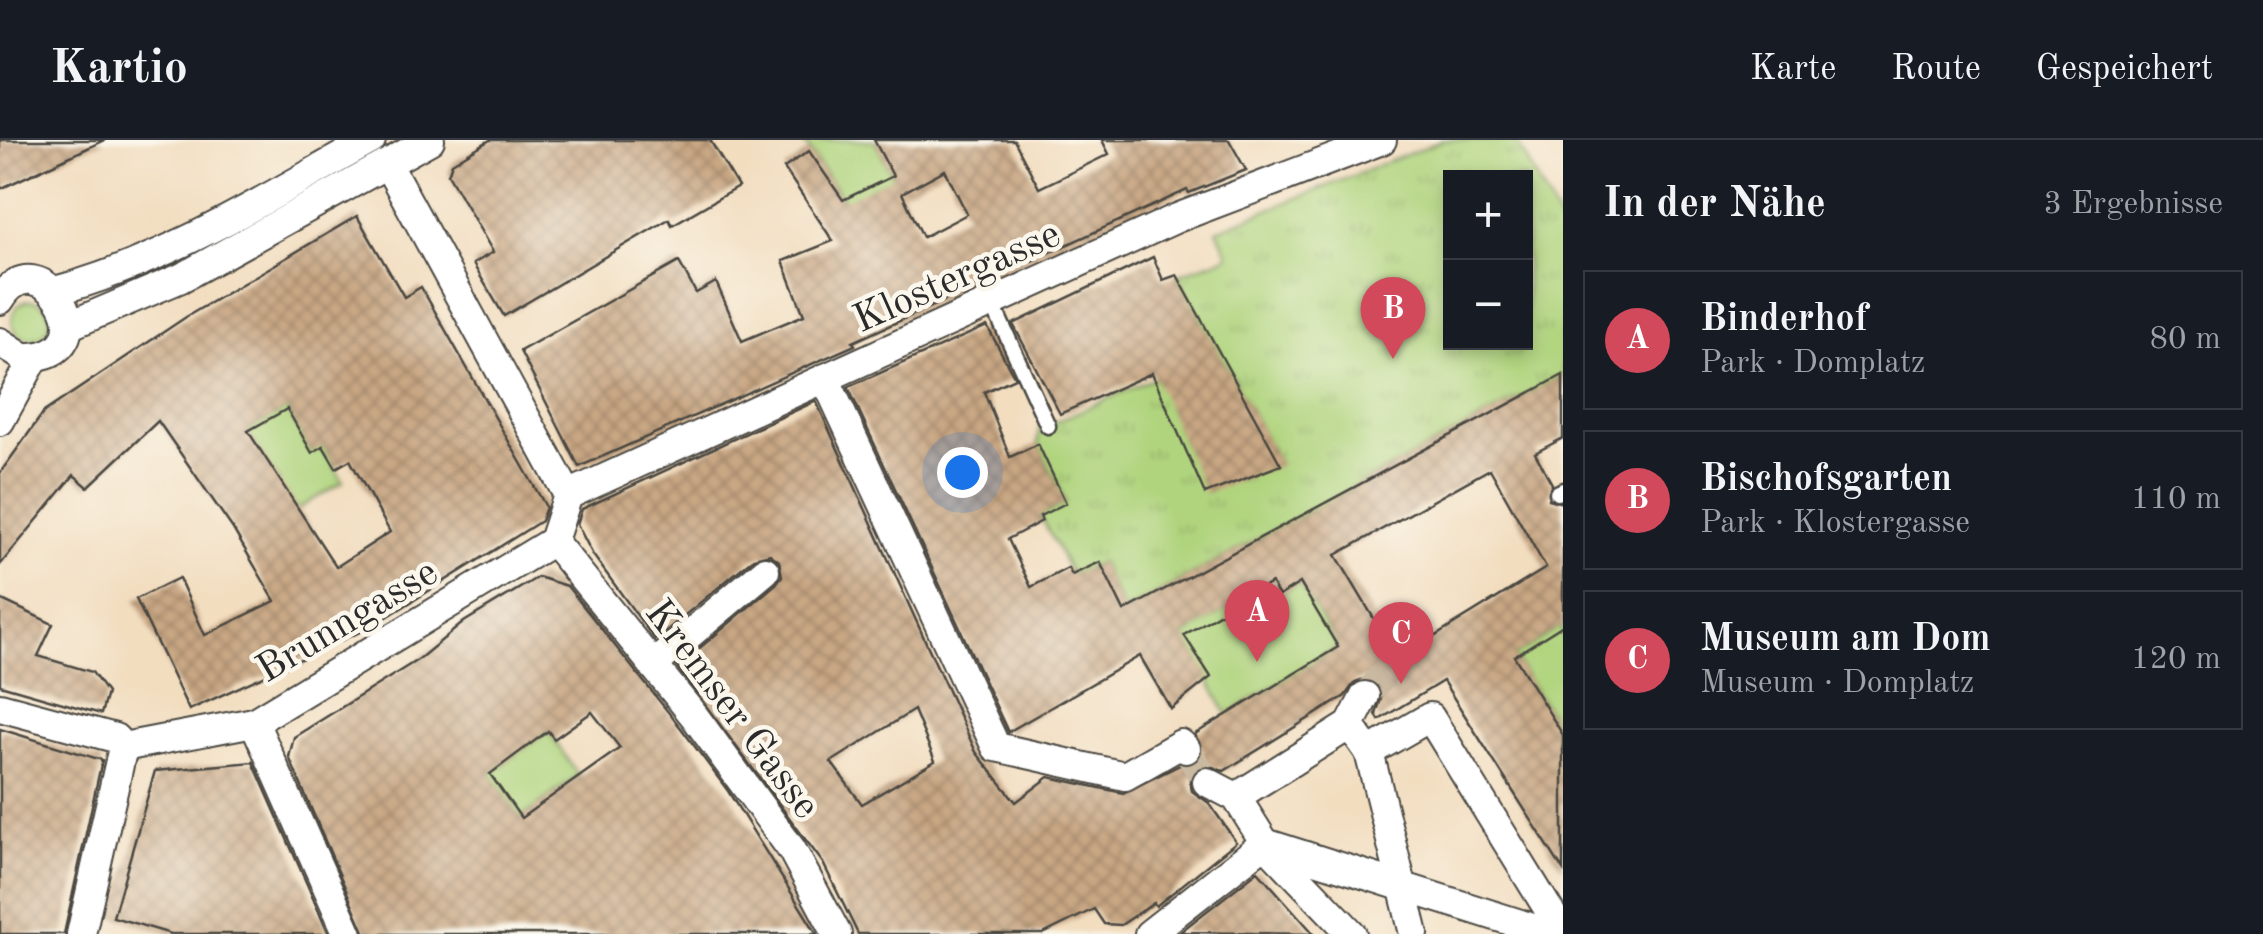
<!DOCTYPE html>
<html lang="de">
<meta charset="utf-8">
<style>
:root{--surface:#171b24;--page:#242831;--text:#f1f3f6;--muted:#9ea1a6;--line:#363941;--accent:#d1495b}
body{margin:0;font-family:"Old Standard TT",serif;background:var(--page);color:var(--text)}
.controls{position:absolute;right:30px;top:30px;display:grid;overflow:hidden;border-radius:0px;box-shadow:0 5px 15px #0003}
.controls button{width:90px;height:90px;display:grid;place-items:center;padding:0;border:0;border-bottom:2px solid var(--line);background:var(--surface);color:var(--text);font:50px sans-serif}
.you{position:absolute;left:962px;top:332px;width:35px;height:35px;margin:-25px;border:8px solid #fff;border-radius:50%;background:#1a73e8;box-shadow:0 0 0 15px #1a73e833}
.badge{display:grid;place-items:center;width:65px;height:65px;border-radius:50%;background:var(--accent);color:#fff;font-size:32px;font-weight:700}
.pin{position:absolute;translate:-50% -82px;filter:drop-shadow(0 2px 5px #0008)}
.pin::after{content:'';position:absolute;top:52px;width:35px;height:30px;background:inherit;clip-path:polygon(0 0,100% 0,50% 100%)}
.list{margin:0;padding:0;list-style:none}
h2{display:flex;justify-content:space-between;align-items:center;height:130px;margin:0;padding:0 40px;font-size:42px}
h2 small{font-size:32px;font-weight:400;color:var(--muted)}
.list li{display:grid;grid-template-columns:65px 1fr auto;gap:30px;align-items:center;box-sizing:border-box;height:140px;margin:0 20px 20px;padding:0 20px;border:2px solid var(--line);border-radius:0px}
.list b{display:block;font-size:38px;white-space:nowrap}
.list p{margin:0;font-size:32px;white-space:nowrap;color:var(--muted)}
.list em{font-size:32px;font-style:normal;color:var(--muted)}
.map{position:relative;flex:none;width:1563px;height:794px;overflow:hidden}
header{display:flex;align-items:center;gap:60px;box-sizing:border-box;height:140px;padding:0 50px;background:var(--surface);border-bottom:2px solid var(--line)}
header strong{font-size:48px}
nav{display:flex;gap:55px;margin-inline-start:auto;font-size:35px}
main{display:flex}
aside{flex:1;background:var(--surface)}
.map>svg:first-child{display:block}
.green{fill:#b0d47e;stroke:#6e8054;stroke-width:2.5}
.park{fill:url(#park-tufts);stroke:#6e8054;stroke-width:2.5;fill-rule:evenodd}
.building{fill:url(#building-cross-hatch);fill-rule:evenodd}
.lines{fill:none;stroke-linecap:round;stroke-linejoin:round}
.street-tunnel{stroke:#cab9a1;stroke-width:28;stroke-dasharray:28 14;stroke-linecap:butt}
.lane-casing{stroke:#494641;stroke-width:19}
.street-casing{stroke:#494641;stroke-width:32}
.lane{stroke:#fff;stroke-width:14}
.street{stroke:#fff;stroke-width:28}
.labels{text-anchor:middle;stroke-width:9;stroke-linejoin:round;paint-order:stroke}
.street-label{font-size:40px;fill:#2b2b2b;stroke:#fbf7ec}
</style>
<header>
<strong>Kartio</strong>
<nav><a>Karte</a><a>Route</a><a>Gespeichert</a></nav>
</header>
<main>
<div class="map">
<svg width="1563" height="794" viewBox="0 0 1563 794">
<defs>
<pattern id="park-tufts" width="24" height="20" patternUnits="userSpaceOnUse" patternTransform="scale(2.5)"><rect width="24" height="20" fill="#b0d47e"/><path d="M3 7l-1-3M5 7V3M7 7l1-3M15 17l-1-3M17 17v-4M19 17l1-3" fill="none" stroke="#98b66d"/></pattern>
<pattern id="building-cross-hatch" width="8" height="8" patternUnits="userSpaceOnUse" patternTransform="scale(2.5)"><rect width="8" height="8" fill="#c9a784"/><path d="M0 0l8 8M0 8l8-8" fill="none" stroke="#a3886c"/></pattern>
</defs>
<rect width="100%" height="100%" fill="#fbf7ec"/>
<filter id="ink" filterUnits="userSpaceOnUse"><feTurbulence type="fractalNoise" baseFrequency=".01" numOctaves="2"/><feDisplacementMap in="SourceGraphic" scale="20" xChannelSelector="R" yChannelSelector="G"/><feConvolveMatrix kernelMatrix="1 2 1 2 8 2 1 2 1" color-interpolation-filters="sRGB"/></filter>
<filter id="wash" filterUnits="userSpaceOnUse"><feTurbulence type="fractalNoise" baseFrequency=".0048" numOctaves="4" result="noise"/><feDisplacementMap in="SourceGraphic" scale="40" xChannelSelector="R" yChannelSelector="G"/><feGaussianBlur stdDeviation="2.25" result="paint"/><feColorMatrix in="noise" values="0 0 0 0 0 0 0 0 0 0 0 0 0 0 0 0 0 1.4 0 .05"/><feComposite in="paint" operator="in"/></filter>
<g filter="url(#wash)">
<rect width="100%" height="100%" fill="#f2ddbf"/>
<g class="green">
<path d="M802 0H874L893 36 882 114Z"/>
<circle cx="31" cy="180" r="19"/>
<path d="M287 269 311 312 323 306 343 342 296 370 247 291Z"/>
<path d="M1271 443 1279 455 1300 443 1338 507 1227 574 1184 495Z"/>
<path d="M1563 485V595L1514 516Z"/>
<path d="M548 591 578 635 521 678 490 634Z"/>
</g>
<path class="park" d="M1443 0H1516L1563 88V235L1124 471 1100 422 1072 435 1040 376 1066 363 1038 304 1039 289 1154 238 1280 325 1177 135 1229 116 1217 90ZM1450 38H1526V202H1450Z"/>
<g id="blocks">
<g class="building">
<path d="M0 0H105L0 49Z"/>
<path d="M490 0H710L738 47 672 85 669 79 504 176 473 124 493 112 448 34 452 23Z"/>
<path d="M874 0H1014L1039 48 1109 14 1102 0H1229L1246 30 1189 53 1187 50 853 202 855 205 579 327 520 211 679 122 696 153 716 142 742 201 804 175 783 121 833 101 784 28 809 11 843 60 893 36ZM945 30 967 74 923 97 902 53Z"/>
<path d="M357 76 404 157 421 147 546 367 541 381 371 487 189 570 136 459 179 438 205 495 275 461 233 389 158 281 88 347 74 335 0 425V333L44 272 186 177ZM287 269 312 313 323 306 336 328 350 320 390 392 336 427 248 291Z"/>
<path d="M1153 117 1163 140 1177 135 1281 325 1205 354 1152 233 1060 274 1013 184Z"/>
<path d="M987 186 1015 238 984 252 1010 317 1038 304 1066 363 1040 376 1042 381 1008 399 1031 447 1068 428 1072 435 1100 422 1124 471 1563 235V298L1535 313 1552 344 1548 359 1563 363V485L1514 516 1563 595V730L1443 541 1379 580 1376 574 1382 556 1380 547 1363 539 1355 542 1345 556 1224 631 1207 625 1197 628 1190 642 1192 651 1209 663 1236 702 1156 766 1154 763 1121 785 1104 784 1094 769 1043 794H858L823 723 677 527 776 444 782 436 779 421 770 414 754 418 655 500 593 415 577 384 582 369 816 261 976 612 1016 662 1049 637 1123 653 1180 625 1191 626 1203 613 1195 594 1338 507 1300 443 1279 456 1271 443 1184 495 1211 537 1171 569 1140 516 1008 592 848 247ZM1490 329 1546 428 1398 519 1336 415ZM914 570 935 621 862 664 831 622Z"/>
<path d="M538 437 567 446 681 588 728 651 817 794H365L289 617 294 597 419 519 464 482ZM592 572 620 608 521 678 490 634 548 591 554 599Z"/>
<path d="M0 459 53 484 38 516 92 532 107 553 101 574 0 545Z"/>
<path d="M0 589 102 620 64 794H0Z"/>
<path d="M253 622 329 794H171L113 777 155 631Z"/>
<path d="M1258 731 1314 794 1180 792Z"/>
</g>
</g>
</g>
<g filter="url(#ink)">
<use href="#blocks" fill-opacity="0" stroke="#494641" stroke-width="2.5"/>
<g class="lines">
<g class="street-tunnel">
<path d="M1365 556 1398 519"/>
<path d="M1186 609 1207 642"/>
</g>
<g class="lane-casing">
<g id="lane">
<path d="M992 163 1048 286"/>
<path d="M1557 353 1563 350"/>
</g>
</g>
<g class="street-casing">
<g id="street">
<path d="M388 25 568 355"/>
<path d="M55 151C166 122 271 55 371 0"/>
<path d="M0 160C40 92 117 218 23 217L0 202"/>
<path d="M68 186 181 138 430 0"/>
<path d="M825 238 996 607 1125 636 1181 604 1186 609"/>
<path d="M0 281 35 217"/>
<path d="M568 355 1177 78 1382 0"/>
<path d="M553 401 695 577 792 710 837 794"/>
<path d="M653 525 765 431"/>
<path d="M0 567 115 598 123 607 81 794"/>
<path d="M254 582 348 794"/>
<path d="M1350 585 1369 612 1430 577 1563 793"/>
<path d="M123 607 254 582 553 401 568 355"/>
<path d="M1369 612 1414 794"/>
<path d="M1207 642 1236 657 1265 703 1352 794"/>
<path d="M1236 657 1350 585 1365 556"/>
<path d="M1149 794 1265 703 1552 794"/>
</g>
</g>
<use href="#lane" class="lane"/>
<use href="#street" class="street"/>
</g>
</g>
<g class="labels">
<g class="street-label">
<text transform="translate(956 135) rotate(-24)" y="14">Klostergasse</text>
<text transform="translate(346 479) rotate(-31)" y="14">Brunngasse</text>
<text transform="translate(734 568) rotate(53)" y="14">Kremser Gasse</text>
</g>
</g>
</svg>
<div class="controls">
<button>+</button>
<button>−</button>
</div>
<div class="you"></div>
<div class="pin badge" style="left:1257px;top:522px">A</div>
<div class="pin badge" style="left:1393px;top:219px">B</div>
<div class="pin badge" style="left:1401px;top:544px">C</div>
</div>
<aside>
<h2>In der Nähe<small>3 Ergebnisse</small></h2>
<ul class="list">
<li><span class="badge">A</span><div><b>Binderhof</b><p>Park · Domplatz</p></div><em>80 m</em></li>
<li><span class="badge">B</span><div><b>Bischofsgarten</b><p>Park · Klostergasse</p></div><em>110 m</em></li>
<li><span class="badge">C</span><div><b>Museum am Dom</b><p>Museum · Domplatz</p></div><em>120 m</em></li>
</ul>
</aside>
</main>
